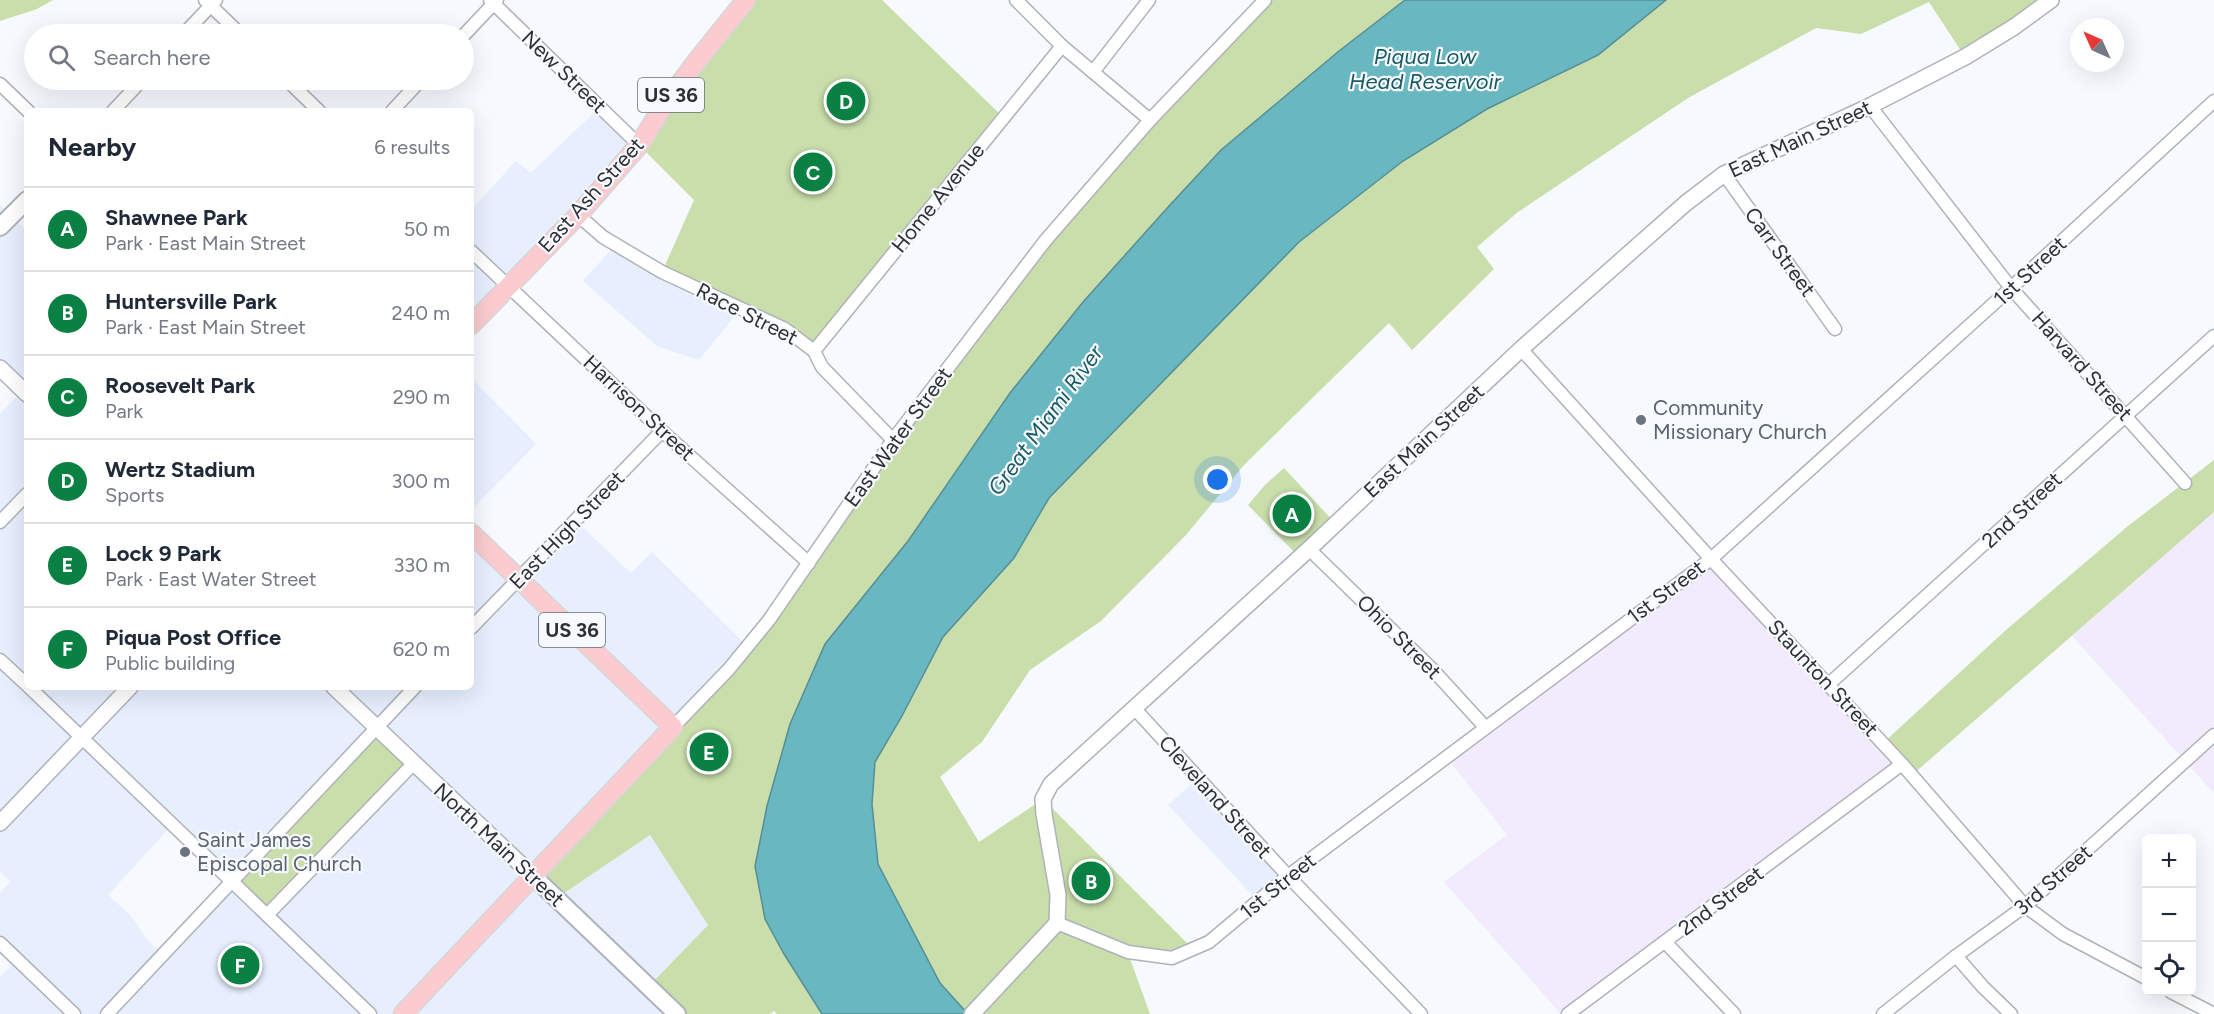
<!DOCTYPE html>
<meta charset="utf-8">
<style>
:root{--surface:#fff;--page:#f2f2f3;--text:#1f2937;--muted:#747a83;--line:#e0e1e3;--accent:#0b8043}
body{margin:0;font-family:Figtree,sans-serif;background:var(--page);color:var(--text)}
.controls{position:absolute;right:18px;bottom:18px;display:grid;overflow:hidden;border-radius:9px;box-shadow:0 6px 24px #0002}
.controls button{width:54px;height:54px;display:grid;place-items:center;padding:0;border:0;border-bottom:2px solid var(--line);background:var(--surface);color:var(--text);font:30px sans-serif}
.compass{position:absolute;left:2070px;top:18px;width:54px;height:54px;border-radius:50%;background:var(--surface);box-shadow:0 6px 24px #0002;rotate:315deg}
.you{position:absolute;left:1218px;top:480px;width:21px;height:21px;margin:-15px;border:4px solid #fff;border-radius:50%;background:#1a73e8;box-shadow:0 0 0 9px #1a73e833}
.badge{display:grid;place-items:center;width:39px;height:39px;border-radius:50%;background:var(--accent);color:#fff;font-size:20px;font-weight:700}
.pin{position:absolute;translate:-50% -50%;border:3px solid #fff;box-shadow:0 2px 6px #0006}
.list{margin:0;padding:0;list-style:none}
h2{display:flex;justify-content:space-between;align-items:center;height:78px;margin:0;padding:0 24px;font-size:26px}
h2 small{font-size:20px;font-weight:400;color:var(--muted)}
.list li{display:grid;grid-template-columns:39px 1fr auto;gap:18px;align-items:center;box-sizing:border-box;height:84px;padding:0 24px;border-top:2px solid var(--line)}
.list b{display:block;font-size:22px;white-space:nowrap}
.list p{margin:0;font-size:20px;white-space:nowrap;color:var(--muted)}
.list em{font-size:20px;font-style:normal;color:var(--muted)}
.icon{flex:none;width:33px;height:33px;fill:none;stroke:currentColor;stroke-width:2;stroke-linecap:round;stroke-linejoin:round}
.map{position:relative;flex:none;width:2214px;height:1014px;overflow:hidden}
.search{position:absolute;background:var(--surface);box-shadow:0 6px 24px #0002;left:24px;top:24px;width:450px;height:66px;display:flex;align-items:center;gap:15px;box-sizing:border-box;padding:0 21px;border-radius:33px;color:var(--muted);font-size:22px}
.panel{position:absolute;background:var(--surface);box-shadow:0 6px 24px #0002;left:24px;top:108px;width:450px;height:582px;border-radius:9px}
.map>svg:first-child{display:block}
.built{fill:#e7efff;fill-rule:evenodd}
.industrial{fill:#f2ebfd}
.green{fill:#c9deab}
.water{fill:#69b7c0;stroke:#578e96;stroke-width:1.5}
.lines{fill:none;stroke-linecap:round;stroke-linejoin:round}
.minor-casing{stroke:#aeb2ba;stroke-width:15}
.tertiary-casing{stroke:#aeb2ba;stroke-width:18}
.secondary-casing{stroke:#aeb2ba;stroke-width:20}
.primary-casing{stroke:#d5d6d6;stroke-width:21}
.minor{stroke:#fff;stroke-width:12}
.tertiary{stroke:#fff;stroke-width:15}
.secondary{stroke:#fff;stroke-width:16}
.primary{stroke:#fbcbd0;stroke-width:18}
.worship-dot{fill:#6b7280;stroke:#f6f9fe;stroke-width:2}
.labels{text-anchor:middle;stroke-width:4.5;stroke-linejoin:round;paint-order:stroke}
.shield{fill:#f6f9fe;stroke:#6a6c70;stroke-width:1.5}
.shield-label{font-size:20px;font-weight:bold;fill:#2e3033}
.street-label{font-size:21px;fill:#2e3033;stroke:#f6f9fe}
.worship-label{font-size:21px;fill:#5b616d;stroke:#f6f9fe;text-anchor:start}
.water-label{font-size:22px;font-style:italic;fill:#185b62;stroke:#f6f9fe}
</style>
<div class="map">
<svg width="2214" height="1014" viewBox="0 0 2214 1014">
<rect width="100%" height="100%" fill="#f6f9fe"/>
<g class="built">
<path d="M600 107 639 145 471 325V210L516 161 531 173Z"/>
<path d="M0 205 27 231V687H471V533L519 579 576 521 631 573 652 552 747 646 557 898 650 835 708 925 649 986 677 1014H0V977L17 959 0 943V893L10 882 0 871V522L5 516 0 511V414L23 390 0 368ZM173 824 232 881 163 955 148 940 129 914 108 895Z"/>
<path d="M615 245 741 308 699 360 657 346 583 281Z"/>
<path d="M471 378 536 444 471 510Z"/>
<path d="M1198 778 1288 876 1258 901 1168 805Z"/>
</g>
<g class="industrial">
<path d="M2214 512V793L2072 636Z"/>
<path d="M1711 559 1902 764 1568 1014H1561L1444 882 1507 835 1446 756Z"/>
</g>
<g class="green">
<path d="M0 0H53L37 9 0 21Z"/>
<path d="M746 0H882L1004 118 814 351 662 272 694 200 639 145Z"/>
<path d="M1265 0H1405L1339 51 1221 150 1169 206 1083 302 1010 393 908 541 825 644 790 724 767 806 755 866 784 954 822 1014H777L774 1011 770 1014H677L649 986 708 925 650 835 557 898 533 876 729 669 1045 241Z"/>
<path d="M1666 0H2051L1965 57 1929 2 1861 34 1816 28 1688 98 1518 212 1477 247 1494 269 1412 350 1389 323 1244 465 1186 535 1101 621 1030 670 982 742 940 777 979 842 1043 799 1193 949 1172 958 1128 953 1150 1014H968L940 983 878 864 872 804 875 762 902 716 943 637 1014 558 1049 498 1299 242 1403 161 1487 109 1598 55Z"/>
<path d="M2214 460V512L1912 775 1883 743 2006 630 2128 526Z"/>
<path d="M1284 468 1336 524 1300 558 1248 505 1265 485Z"/>
<path d="M376 727 413 764 267 915 232 881Z"/>
</g>
<path class="water" d="M1405 0H1666L1598 55 1487 109 1403 161 1299 242 1049 498 1014 558 943 637 902 716 875 762 872 804 878 864 940 983 968 1014H822L784 954 765 919 755 866 767 806 790 724 825 644 908 541 1010 393 1083 302 1169 206 1221 150 1339 51Z"/>
<g class="lines">
<g class="minor-casing">
<g id="minor">
<path d="M205 0 240 34"/>
<path d="M490 0 639 145"/>
<path d="M1016 0 1062 46 1150 120"/>
<path d="M184 34 216 0"/>
<path d="M464 35 497 0"/>
<path d="M1093 72 1149 0"/>
<path d="M287 80 319 111"/>
<path d="M0 84 28 111"/>
<path d="M1870 106 2011 288 2185 483"/>
<path d="M113 111 142 80"/>
<path d="M392 111 421 80"/>
<path d="M1724 174 1835 329"/>
<path d="M578 215 603 237 662 272 785 329 814 351 822 367 893 440"/>
<path d="M471 251 662 431 809 563"/>
<path d="M1521 349 1711 559 1902 764 2025 906 2063 934 2146 978"/>
<path d="M814 351 1062 46"/>
<path d="M0 522 27 494"/>
<path d="M1309 549 1433 670 1485 727"/>
<path d="M471 628 662 431"/>
<path d="M0 660 27 685"/>
<path d="M1829 684 2214 336"/>
<path d="M29 687 370 1014"/>
<path d="M1135 709 1288 876 1421 1014"/>
<path d="M673 727 729 669 769 620 893 440 1045 241 1150 120 1265 0"/>
<path d="M267 915 413 764"/>
<path d="M1057 923 1128 952 1172 958 1209 942 1288 876 1711 559 2011 288 2214 101"/>
<path d="M1665 942 1734 1014"/>
<path d="M0 943 74 1014"/>
<path d="M1956 956 1983 987 2011 1014"/>
<path d="M2171 992 2214 1014"/>
<path d="M107 1014 415 687"/>
<path d="M1568 1014 1902 764"/>
<path d="M1883 1014 1956 956 2025 906 2214 735"/>
</g>
</g>
<g class="tertiary-casing">
<g id="tertiary">
<path d="M0 368 27 394"/>
<path d="M334 687 533 876"/>
<path d="M0 823 130 687"/>
<path d="M972 1014 1057 923 1058 895 1044 814 1043 799 1051 784 1309 549 1521 349 1686 203 1724 174 1870 106 1965 57 2014 27 2051 0"/>
</g>
</g>
<g class="secondary-casing">
<g id="secondary">
<path d="M0 227 27 200"/>
<path d="M533 876 677 1014"/>
</g>
</g>
<g class="primary-casing">
<g id="primary">
<path d="M471 325 578 215 639 145 662 108 696 62 746 0"/>
<path d="M403 1014 673 727 471 533"/>
</g>
</g>
<use href="#minor" class="minor"/>
<use href="#tertiary" class="tertiary"/>
<use href="#secondary" class="secondary"/>
<use href="#primary" class="primary"/>
</g>
<g class="worship-dot">
<circle cx="1641" cy="420" r="6"/>
<circle cx="185" cy="852" r="6"/>
</g>
<g class="labels">
<g class="shield">
<rect x="638" y="78" width="66" height="34" rx="4.5"/>
<rect x="539" y="613" width="66" height="34" rx="4.5"/>
</g>
<g class="shield-label">
<text x="671" y="102">US 36</text>
<text x="572" y="637">US 36</text>
</g>
<g class="street-label">
<text transform="translate(564 72) rotate(44)" y="7">New Street</text>
<text transform="translate(1800 139) rotate(-25)" y="7">East Main Street</text>
<text transform="translate(591 195) rotate(-48)" y="7">East Ash Street</text>
<text transform="translate(938 198) rotate(-51)" y="7">Home Avenue</text>
<text transform="translate(1780 252) rotate(54)" y="7">Carr Street</text>
<text transform="translate(2030 271) rotate(-43)" y="7">1st Street</text>
<text transform="translate(747 314) rotate(27)" y="7">Race Street</text>
<text transform="translate(2082 366) rotate(48)" y="7">Harvard Street</text>
<text transform="translate(639 408) rotate(43)" y="7">Harrison Street</text>
<text transform="translate(898 437) rotate(-54)" y="7">East Water Street</text>
<text transform="translate(1424 441) rotate(-43)" y="7">East Main Street</text>
<text transform="translate(2022 510) rotate(-43)" y="7">2nd Street</text>
<text transform="translate(567 530) rotate(-46)" y="7">East High Street</text>
<text transform="translate(1666 592) rotate(-37)" y="7">1st Street</text>
<text transform="translate(1399 637) rotate(45)" y="7">Ohio Street</text>
<text transform="translate(1823 678) rotate(47)" y="7">Staunton Street</text>
<text transform="translate(1215 797) rotate(48)" y="7">Cleveland Street</text>
<text transform="translate(499 845) rotate(43)" y="7">North Main Street</text>
<text transform="translate(2053 880) rotate(-41)" y="7">3rd Street</text>
<text transform="translate(1278 886) rotate(-39)" y="7">1st Street</text>
<text transform="translate(1721 901) rotate(-37)" y="7">2nd Street</text>
</g>
<g class="worship-label">
<text x="1653" y="415">Community<tspan x="1653" dy="24">Missionary Church</tspan></text>
<text x="197" y="847">Saint James<tspan x="197" dy="24">Episcopal Church</tspan></text>
</g>
<g class="water-label">
<text x="1425" y="64">Piqua Low<tspan x="1425" dy="25">Head Reservoir</tspan></text>
<text transform="translate(1045 420) rotate(-54)" y="8">Great Miami River</text>
</g>
</g>
</svg>
<div class="controls">
<button>+</button>
<button>−</button>
<button><svg class="icon" aria-label="locate" viewBox="0 0 24 24"><circle cx="12" cy="12" r="6"/><path d="M12 2v4M12 18v4M2 12h4M18 12h4"/></svg></button>
</div>
<svg class="compass" viewBox="-18 -18 36 36"><path d="M0-13l5 13h-10z" fill="#e53935"/><path d="M0 13l5-13h-10z" fill="#747a83"/></svg>
<div class="you"></div>
<div class="pin badge" style="left:1292px;top:514px">A</div>
<div class="pin badge" style="left:1091px;top:881px">B</div>
<div class="pin badge" style="left:813px;top:172px">C</div>
<div class="pin badge" style="left:846px;top:101px">D</div>
<div class="pin badge" style="left:709px;top:752px">E</div>
<div class="pin badge" style="left:240px;top:965px">F</div>
<div class="search"><svg class="icon" aria-label="search" viewBox="0 0 24 24"><circle cx="10" cy="10" r="6"/><path d="M15 15l6 6"/></svg>Search here</div>
<section class="panel">
<h2>Nearby<small>6 results</small></h2>
<ul class="list">
<li><span class="badge">A</span><div><b>Shawnee Park</b><p>Park · East Main Street</p></div><em>50 m</em></li>
<li><span class="badge">B</span><div><b>Huntersville Park</b><p>Park · East Main Street</p></div><em>240 m</em></li>
<li><span class="badge">C</span><div><b>Roosevelt Park</b><p>Park</p></div><em>290 m</em></li>
<li><span class="badge">D</span><div><b>Wertz Stadium</b><p>Sports</p></div><em>300 m</em></li>
<li><span class="badge">E</span><div><b>Lock 9 Park</b><p>Park · East Water Street</p></div><em>330 m</em></li>
<li><span class="badge">F</span><div><b>Piqua Post Office</b><p>Public building</p></div><em>620 m</em></li>
</ul>
</section>
</div>
